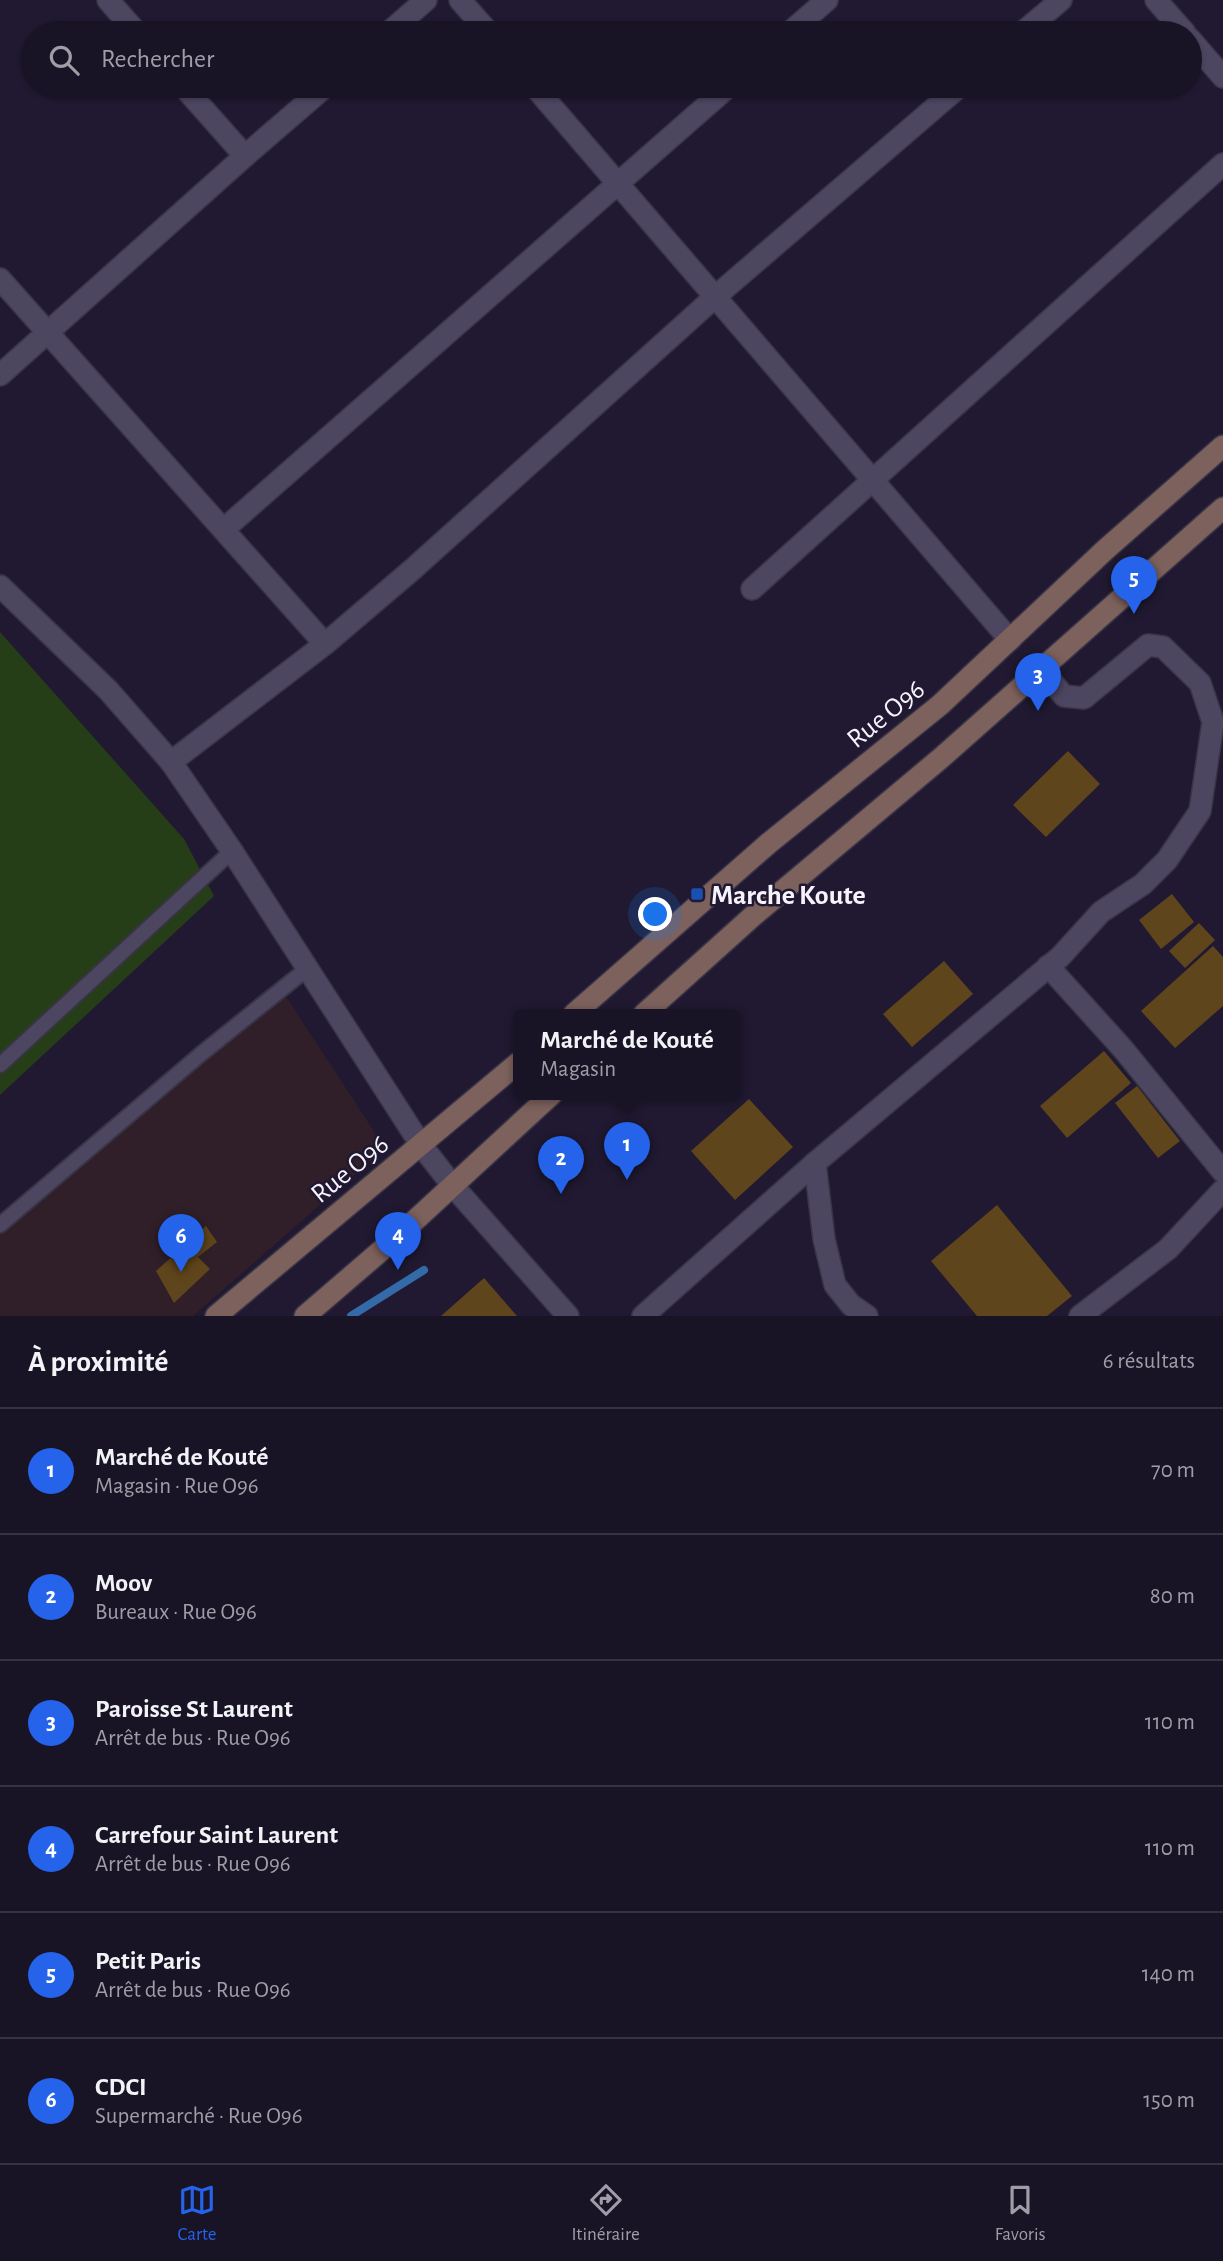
<!DOCTYPE html>
<html lang="fr">
<meta charset="utf-8">
<style>
:root{--surface:#181325;--page:#252032;--text:#f1f3f6;--muted:#9f9ea7;--line:#363242;--accent:#2563eb}
body{margin:0;font-family:"Alegreya Sans",sans-serif;background:var(--page);color:var(--text)}
.you{position:absolute;left:656px;top:915px;width:24px;height:24px;margin:-18px;border:5px solid #fff;border-radius:50%;background:#1a73e8;box-shadow:0 0 0 10px #1a73e833}
.badge{display:grid;place-items:center;width:46px;height:46px;border-radius:50%;background:var(--accent);color:#fff;font-size:23px;font-weight:700}
.pin{position:absolute;translate:-50% -58px;filter:drop-shadow(0 2px 4px #0008)}
.pin::after{content:'';position:absolute;top:37px;width:24px;height:21px;background:inherit;clip-path:polygon(0 0,100% 0,50% 100%)}
.popup{position:absolute;left:513px;top:1009px;width:228px;height:91px;box-sizing:border-box;display:grid;place-content:center;border-radius:10px;background:var(--surface);filter:drop-shadow(0 2px 5px #0005);font-size:23px;white-space:nowrap;color:var(--muted)}
.popup b{font-size:26px;color:var(--text)}
.popup::after{content:'';position:absolute;left:50%;top:100%;margin-left:-14px;border:14px solid transparent;border-top-color:var(--surface)}
.list{margin:0;padding:0;list-style:none}
h2{display:flex;justify-content:space-between;align-items:center;height:91px;margin:0;padding:0 28px;font-size:30px}
h2 small{font-size:23px;font-weight:400;color:var(--muted)}
.list li{display:grid;grid-template-columns:46px 1fr auto;gap:21px;align-items:center;box-sizing:border-box;height:126px;padding:0 28px;border-top:2px solid var(--line)}
.list b{display:block;font-size:26px;white-space:nowrap}
.list p{margin:0;font-size:23px;white-space:nowrap;color:var(--muted)}
.list em{font-size:23px;font-style:normal;color:var(--muted)}
.icon{flex:none;width:38px;height:38px;fill:none;stroke:currentColor;stroke-width:2;stroke-linecap:round;stroke-linejoin:round}
.map{position:relative;flex:none;width:1223px;height:1316px;overflow:hidden}
.search{position:absolute;background:var(--surface);box-shadow:0 2px 5px #0004;left:21px;right:21px;top:21px;height:77px;display:flex;align-items:center;gap:18px;box-sizing:border-box;padding:0 24px;border-radius:38px;color:var(--muted);font-size:26px}
.sheet{height:847px;background:var(--surface)}
nav{display:flex;justify-content:space-around;align-items:center;box-sizing:border-box;height:98px;border-top:2px solid var(--line);background:var(--surface);font-size:19px;color:var(--muted)}
nav a{display:grid;justify-items:center;gap:4px}
nav .on{color:var(--accent)}
.map>svg:first-child{display:block}
.commercial{fill:#301f29}
.green{fill:#253e17}
.lines{fill:none;stroke-linecap:round;stroke-linejoin:round}
.stream{stroke:#336aa7;stroke-width:8}
.building{fill:#5f451b}
.lane-casing{stroke:#393446;stroke-width:18}
.street-casing{stroke:#393446;stroke-width:24}
.secondary-casing{stroke:#393446;stroke-width:24}
.lane{stroke:#4d4661;stroke-width:14}
.street{stroke:#4d4661;stroke-width:21}
.secondary{stroke:#7d615d;stroke-width:21}
.transit-dot{fill:#1a4fb4;stroke:#201931;stroke-width:2.5}
.labels{text-anchor:middle;stroke-width:5;stroke-linejoin:round;paint-order:stroke}
.street-label{font-size:28px;fill:#f6f3fd;stroke:#201931}
.poi-label{font-size:28px;font-weight:bold;fill:#f6f3fd;stroke:#201931;text-anchor:start}
</style>
<div class="map">
<svg width="1223" height="1316" viewBox="0 0 1223 1316">
<rect width="100%" height="100%" fill="#201931"/>
<path class="commercial" d="M283 992 385 1148 193 1316H0V1226Z"/>
<path class="green" d="M0 632 184 839 214 896 0 1095Z"/>
<g class="lines">
<path class="stream" d="M351 1316 424 1270"/>
</g>
<g class="building">
<path d="M1068 751 1100 784 1046 837 1013 805Z"/>
<path d="M1172 894 1194 922 1161 949 1139 920Z"/>
<path d="M1199 923 1215 940 1185 968 1169 951Z"/>
<path d="M1213 946 1223 957V1006L1175 1048 1141 1011Z"/>
<path d="M944 961 973 994 912 1047 883 1014Z"/>
<path d="M1104 1051 1131 1083 1067 1138 1040 1106Z"/>
<path d="M1137 1086 1180 1141 1158 1158 1115 1103Z"/>
<path d="M749 1099 793 1147 735 1200 691 1151Z"/>
<path d="M997 1205 1072 1296 1047 1316H977L931 1261Z"/>
<path d="M206 1226 217 1242 198 1257 210 1269 174 1303 156 1271Z"/>
<path d="M484 1278 517 1316H441Z"/>
</g>
<g class="lines">
<g class="lane-casing">
<g id="lane">
<path d="M0 1065 232 851"/>
<path d="M0 1225 201 1054 308 968"/>
</g>
</g>
<g class="street-casing">
<g id="street">
<path d="M108 0 137 33"/>
<path d="M460 0 489 33"/>
<path d="M1156 0 1185 33"/>
<path d="M388 33 426 0"/>
<path d="M789 33 827 0"/>
<path d="M1022 33 1061 0"/>
<path d="M1190 39 1223 77"/>
<path d="M183 86 245 156"/>
<path d="M534 86 1010 640"/>
<path d="M0 279 325 644"/>
<path d="M0 375 245 156 326 86"/>
<path d="M224 529 729 86"/>
<path d="M0 586 108 690 171 762 232 851 421 1145 453 1186 568 1316"/>
<path d="M752 589 1223 164"/>
<path d="M171 762 325 644 413 569 716 296 960 86"/>
<path d="M1048 966 1123 1049 1223 1172"/>
<path d="M643 1316 815 1163"/>
<path d="M867 1316 851 1305 835 1285 824 1239 815 1163 1060 957 1101 912 1143 884 1167 860 1200 811 1213 722 1200 683 1163 647 1148 645 1084 698 1064 696 1040 668"/>
<path d="M1080 1316 1168 1249 1223 1190"/>
</g>
</g>
<g class="secondary-casing">
<g id="secondary">
<path d="M574 1014 769 843 940 705 1105 550 1223 446"/>
<path d="M644 1014 754 915 941 758 1223 508"/>
<path d="M216 1316 518 1063"/>
<path d="M305 1316 398 1236 552 1094"/>
</g>
</g>
<use href="#lane" class="lane"/>
<use href="#street" class="street"/>
<use href="#secondary" class="secondary"/>
</g>
<rect class="transit-dot" x="690" y="887" width="14" height="14" rx="3.5"/>
<g class="labels">
<g class="street-label">
<text transform="translate(885 713) rotate(-39)" y="10">Rue O96</text>
<text transform="translate(349 1168) rotate(-39)" y="10">Rue O96</text>
</g>
<g class="poi-label">
<text x="711" y="904">Marche Koute</text>
</g>
</g>
</svg>
<div class="you"></div>
<div class="pin badge" style="left:627px;top:1180px">1</div>
<div class="popup"><b>Marché de Kouté</b>Magasin</div>
<div class="pin badge" style="left:561px;top:1194px">2</div>
<div class="pin badge" style="left:1038px;top:711px">3</div>
<div class="pin badge" style="left:398px;top:1270px">4</div>
<div class="pin badge" style="left:1134px;top:614px">5</div>
<div class="pin badge" style="left:181px;top:1272px">6</div>
<div class="search"><svg class="icon" aria-label="search" viewBox="0 0 24 24"><circle cx="10" cy="10" r="6"/><path d="M15 15l6 6"/></svg>Rechercher</div>
</div>
<section class="sheet">
<h2>À proximité<small>6 résultats</small></h2>
<ul class="list">
<li><span class="badge">1</span><div><b>Marché de Kouté</b><p>Magasin · Rue O96</p></div><em>70 m</em></li>
<li><span class="badge">2</span><div><b>Moov</b><p>Bureaux · Rue O96</p></div><em>80 m</em></li>
<li><span class="badge">3</span><div><b>Paroisse St Laurent</b><p>Arrêt de bus · Rue O96</p></div><em>110 m</em></li>
<li><span class="badge">4</span><div><b>Carrefour Saint Laurent</b><p>Arrêt de bus · Rue O96</p></div><em>110 m</em></li>
<li><span class="badge">5</span><div><b>Petit Paris</b><p>Arrêt de bus · Rue O96</p></div><em>140 m</em></li>
<li><span class="badge">6</span><div><b>CDCI</b><p>Supermarché · Rue O96</p></div><em>150 m</em></li>
</ul>
</section>
<nav>
<a class="on"><svg class="icon" aria-label="map" viewBox="0 0 24 24"><path d="M3 6l6-2 6 2 6-2v14l-6 2-6-2-6 2zM9 4v14M15 6v14"/></svg>Carte</a>
<a><svg class="icon" aria-label="directions" viewBox="0 0 24 24"><path d="M12 3l9 9-9 9-9-9zM9 14v-3h6M13 9l2 2-2 2"/></svg>Itinéraire</a>
<a><svg class="icon" aria-label="saved" viewBox="0 0 24 24"><path d="M7 4h10v16l-5-4-5 4z"/></svg>Favoris</a>
</nav>
